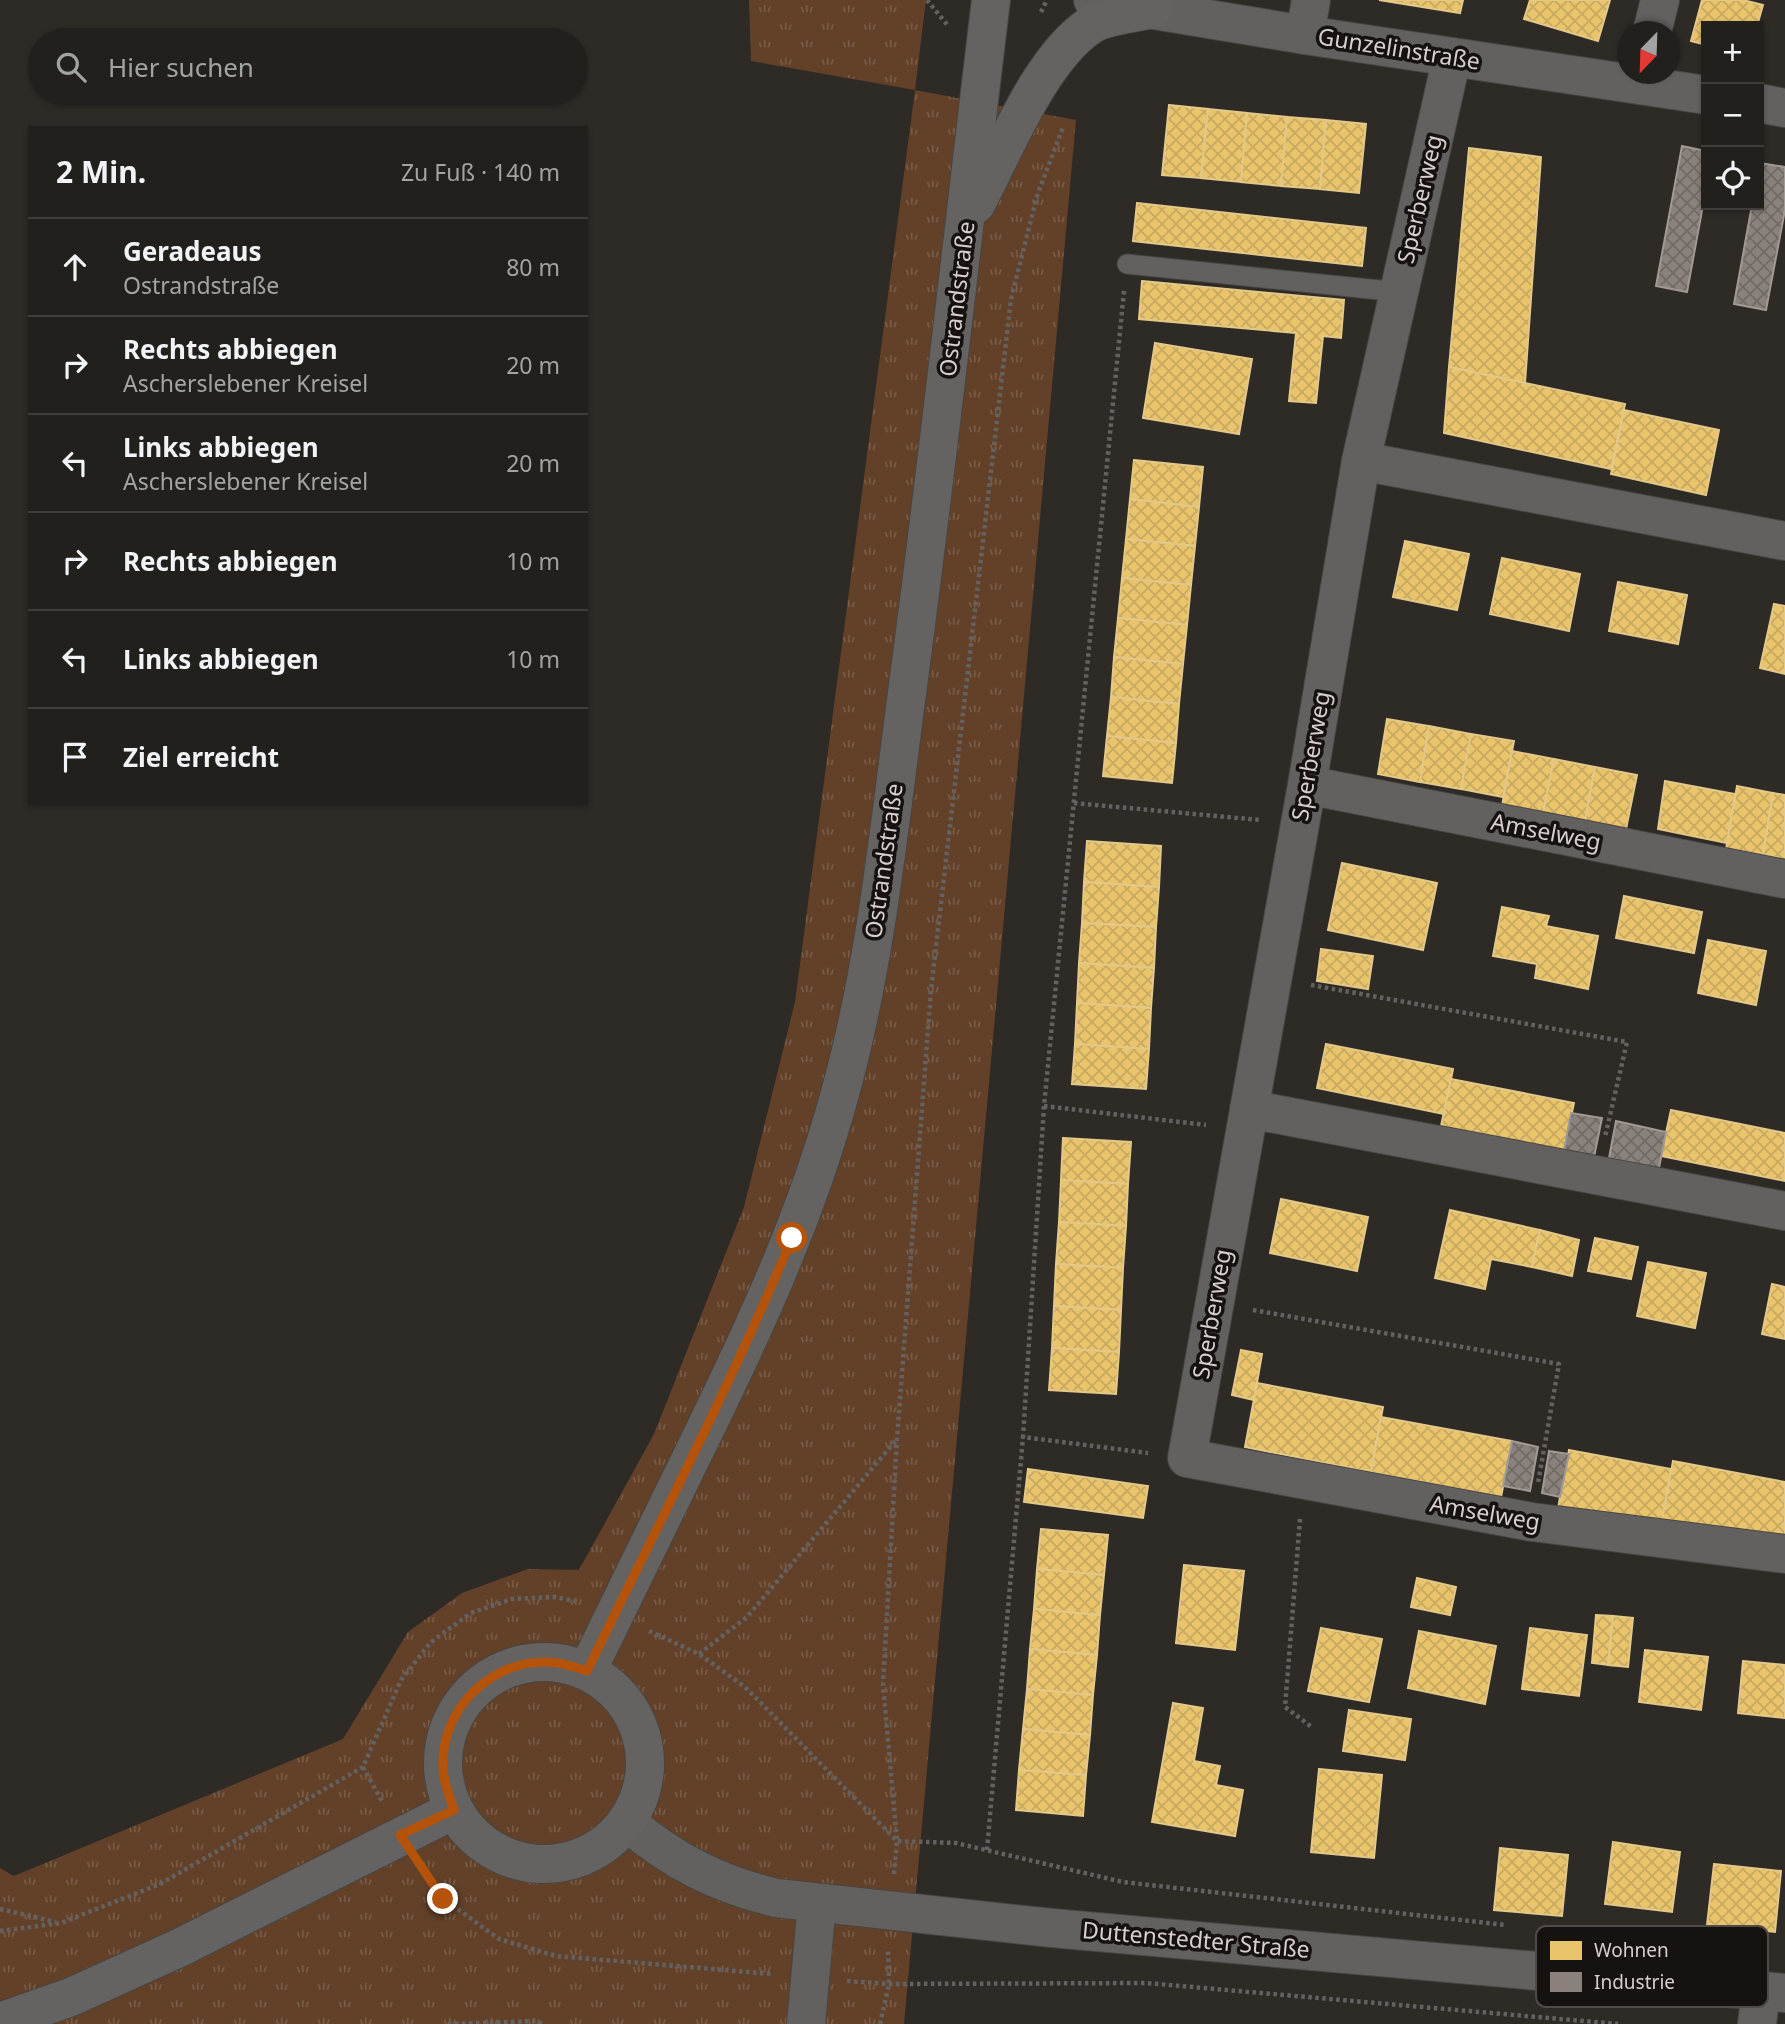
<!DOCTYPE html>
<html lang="de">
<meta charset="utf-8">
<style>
:root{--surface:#22201c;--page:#2e2d29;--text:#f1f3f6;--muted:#a2a3a3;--line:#3f3e3b}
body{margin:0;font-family:"Noto Sans",sans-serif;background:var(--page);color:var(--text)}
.controls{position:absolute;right:21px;top:21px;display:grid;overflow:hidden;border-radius:0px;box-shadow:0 2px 5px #0004}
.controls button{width:63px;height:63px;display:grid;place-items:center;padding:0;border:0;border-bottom:2px solid var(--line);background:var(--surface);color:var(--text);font:35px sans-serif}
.compass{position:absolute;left:1617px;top:21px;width:63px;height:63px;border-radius:50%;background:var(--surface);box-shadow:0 2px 5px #0004;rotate:203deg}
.stop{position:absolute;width:21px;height:21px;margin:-16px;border:5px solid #b45309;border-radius:50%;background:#fff}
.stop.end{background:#b45309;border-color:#fff;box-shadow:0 2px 7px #0008}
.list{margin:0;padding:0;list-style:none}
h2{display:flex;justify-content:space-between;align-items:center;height:91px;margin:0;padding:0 28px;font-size:30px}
h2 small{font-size:23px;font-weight:400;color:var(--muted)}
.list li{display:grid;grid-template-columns:46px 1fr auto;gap:21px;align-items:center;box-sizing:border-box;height:98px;padding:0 28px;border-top:2px solid var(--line)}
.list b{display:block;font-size:26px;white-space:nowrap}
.list p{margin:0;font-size:23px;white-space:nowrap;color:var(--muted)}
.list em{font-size:23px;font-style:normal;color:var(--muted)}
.icon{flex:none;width:38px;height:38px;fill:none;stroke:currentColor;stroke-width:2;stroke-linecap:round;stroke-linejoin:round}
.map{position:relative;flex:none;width:1785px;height:2024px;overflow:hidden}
.search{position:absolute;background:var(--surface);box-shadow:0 2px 5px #0004;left:28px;top:28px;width:560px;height:77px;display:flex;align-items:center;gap:18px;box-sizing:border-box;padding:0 24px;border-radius:38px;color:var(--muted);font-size:26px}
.panel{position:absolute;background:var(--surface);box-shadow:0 2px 5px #0004;left:28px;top:126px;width:560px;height:679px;border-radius:0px}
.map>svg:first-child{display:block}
.grass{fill:url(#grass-tufts)}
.homes{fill:url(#homes-cross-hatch);stroke:#e3c888;stroke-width:2}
.industry{fill:url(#industry-cross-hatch);stroke:#a19994;stroke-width:2}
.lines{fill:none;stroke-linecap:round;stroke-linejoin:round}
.service-casing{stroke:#484542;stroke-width:21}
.minor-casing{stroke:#484542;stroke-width:40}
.tertiary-casing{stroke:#484542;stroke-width:40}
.secondary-casing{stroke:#484542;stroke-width:40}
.path{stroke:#646261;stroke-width:4.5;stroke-dasharray:3.5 3.5;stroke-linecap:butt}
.service{stroke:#63615f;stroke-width:19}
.minor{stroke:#63615f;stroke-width:38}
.tertiary{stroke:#63615f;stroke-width:38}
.secondary{stroke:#656361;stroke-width:38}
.route{stroke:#b45309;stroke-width:9}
.labels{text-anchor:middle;stroke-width:7;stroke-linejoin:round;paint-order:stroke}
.street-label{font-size:23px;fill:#d6d0cd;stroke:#161210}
.key{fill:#161210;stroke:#504b49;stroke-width:2}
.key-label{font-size:19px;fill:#d6d0cd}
</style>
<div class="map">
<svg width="1785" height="2024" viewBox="0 0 1785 2024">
<defs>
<pattern id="grass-tufts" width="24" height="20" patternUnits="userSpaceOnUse" patternTransform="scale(1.75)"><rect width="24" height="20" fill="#624128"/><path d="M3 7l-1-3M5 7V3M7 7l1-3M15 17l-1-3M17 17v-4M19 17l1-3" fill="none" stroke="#785b46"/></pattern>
<pattern id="homes-cross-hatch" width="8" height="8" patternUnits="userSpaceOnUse" patternTransform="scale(1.75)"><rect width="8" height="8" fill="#e9c46a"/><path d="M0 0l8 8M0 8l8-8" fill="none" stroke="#c7a961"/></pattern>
<pattern id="industry-cross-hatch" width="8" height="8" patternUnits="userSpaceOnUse" patternTransform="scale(1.75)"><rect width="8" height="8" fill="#8a817c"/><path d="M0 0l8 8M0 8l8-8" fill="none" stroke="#706a66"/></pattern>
</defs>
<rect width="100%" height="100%" fill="#2e2a26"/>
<path class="grass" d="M749 0H926L915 90 1076 120 904 2024H0V1868L14 1876 343 1739 408 1632 462 1593 528 1569 579 1570 654 1434 744 1207 795 1002 915 90 751 61Z"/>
<g class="homes">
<path d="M1379 0H1463L1460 13Z"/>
<path d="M1530 0H1610L1598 41 1524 19Z"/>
<path d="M1702 0H1743L1763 5 1757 26H1706V45L1691 41Z"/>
<path d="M1169 105 1208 109 1201 178 1162 175Z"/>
<path d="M1208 109 1247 113 1241 182 1201 178Z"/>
<path d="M1247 113 1287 117 1281 186 1241 182Z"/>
<path d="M1287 117 1326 120 1320 189 1281 186Z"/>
<path d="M1326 120 1366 124 1359 193 1320 189Z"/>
<path d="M1469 148 1541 157 1525 383 1449 367Z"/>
<path d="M1137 203 1366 228 1362 266 1133 241Z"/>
<path d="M1142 281 1344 300 1341 338 1323 336 1316 403 1289 401 1296 333 1139 319Z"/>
<path d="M1155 343 1252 359 1239 434 1143 418Z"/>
<path d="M1449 367 1625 404 1611 469 1444 433Z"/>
<path d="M1624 410 1719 430 1706 495 1611 474Z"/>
<path d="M1134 460 1203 467 1199 507 1130 499Z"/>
<path d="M1130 499 1199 507 1195 546 1126 539Z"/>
<path d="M1126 539 1195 546 1191 585 1122 578Z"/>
<path d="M1405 541 1469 554 1457 610 1393 597Z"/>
<path d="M1502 558 1580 574 1569 631 1490 614Z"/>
<path d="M1122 578 1191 585 1187 625 1118 618Z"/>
<path d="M1618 582 1687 595 1678 644 1609 631Z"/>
<path d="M1774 604 1785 606V674L1760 668Z"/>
<path d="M1118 618 1187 625 1183 664 1114 657Z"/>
<path d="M1114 657 1183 664 1179 704 1111 697Z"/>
<path d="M1111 697 1179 704 1176 743 1107 736Z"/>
<path d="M1387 719 1429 726 1420 782 1378 774Z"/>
<path d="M1429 726 1471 734 1461 789 1420 782Z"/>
<path d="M1471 734 1514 741 1503 797 1461 789Z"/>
<path d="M1107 736 1176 743 1172 783 1103 776Z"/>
<path d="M1512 751 1554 759 1543 814 1502 806Z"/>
<path d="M1554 759 1595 767 1585 821 1543 814Z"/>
<path d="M1595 767 1637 775 1626 829 1585 821Z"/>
<path d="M1665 781 1735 794 1727 843 1658 829Z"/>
<path d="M1737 786 1773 793 1763 855 1726 849Z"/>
<path d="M1773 793 1785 795V859L1763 855Z"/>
<path d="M1087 841 1161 846 1159 887 1084 882Z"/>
<path d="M1342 863 1437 883 1423 950 1328 930Z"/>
<path d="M1084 882 1159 887 1156 927 1082 923Z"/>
<path d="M1624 896 1702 912 1694 953 1616 938Z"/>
<path d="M1502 907 1549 916 1546 926 1598 936 1588 989 1535 978 1537 964 1493 956Z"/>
<path d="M1082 923 1156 927 1154 968 1079 963Z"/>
<path d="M1708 940 1766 951 1756 1005 1698 993Z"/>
<path d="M1321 949 1373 956 1368 989 1317 981Z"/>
<path d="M1079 963 1154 968 1151 1008 1077 1003Z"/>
<path d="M1077 1003 1151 1008 1149 1049 1075 1044Z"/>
<path d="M1075 1044 1149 1049 1146 1089 1072 1084Z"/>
<path d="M1326 1044 1453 1069 1444 1114 1317 1088Z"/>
<path d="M1451 1079 1574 1103 1564 1150 1441 1126Z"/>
<path d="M1671 1110 1785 1133V1181L1661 1156Z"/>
<path d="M1063 1138 1131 1142 1128 1184 1061 1180Z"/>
<path d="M1061 1180 1128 1184 1126 1226 1059 1222Z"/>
<path d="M1281 1199 1368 1217 1357 1271 1270 1253Z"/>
<path d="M1450 1210 1540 1230 1532 1267 1491 1259 1485 1289 1435 1278Z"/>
<path d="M1059 1222 1126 1226 1123 1268 1056 1264Z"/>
<path d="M1540 1230 1579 1240 1572 1276 1532 1267Z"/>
<path d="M1595 1238 1638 1247 1631 1279 1588 1271Z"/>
<path d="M1648 1262 1706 1273 1695 1328 1637 1316Z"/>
<path d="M1056 1264 1123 1268 1121 1310 1054 1306Z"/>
<path d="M1772 1284 1785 1287V1339L1762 1334Z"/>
<path d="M1054 1306 1121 1310 1119 1352 1052 1348Z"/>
<path d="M1052 1348 1119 1352 1116 1394 1049 1390Z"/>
<path d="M1241 1350 1262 1354 1254 1400 1232 1395Z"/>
<path d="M1257 1383 1383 1407 1371 1472 1245 1447Z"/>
<path d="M1381 1417 1512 1441 1501 1497 1371 1472Z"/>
<path d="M1569 1450 1671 1469 1661 1528 1558 1508Z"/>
<path d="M1673 1461 1785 1482V1543L1662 1520Z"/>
<path d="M1028 1469 1148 1486 1143 1518 1024 1502Z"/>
<path d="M1041 1529 1108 1535 1104 1575 1037 1569Z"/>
<path d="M1184 1565 1244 1571 1235 1650 1176 1643Z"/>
<path d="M1037 1569 1104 1575 1100 1615 1034 1609Z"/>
<path d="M1417 1578 1456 1587 1450 1615 1411 1607Z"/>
<path d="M1034 1609 1100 1615 1097 1655 1030 1649Z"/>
<path d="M1596 1615 1613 1616 1608 1665 1592 1663Z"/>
<path d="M1613 1616 1633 1618 1628 1667 1608 1665Z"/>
<path d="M1321 1628 1382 1639 1369 1702 1308 1691Z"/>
<path d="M1530 1628 1587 1635 1579 1696 1522 1689Z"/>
<path d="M1419 1631 1496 1646 1485 1704 1408 1688Z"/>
<path d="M1030 1649 1097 1655 1093 1695 1027 1689Z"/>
<path d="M1645 1650 1708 1657 1701 1710 1639 1702Z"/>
<path d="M1743 1661 1785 1665V1718L1738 1713Z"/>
<path d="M1027 1689 1093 1695 1090 1735 1023 1729Z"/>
<path d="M1173 1703 1203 1708 1194 1761 1220 1766 1216 1785 1243 1790 1235 1836 1152 1822Z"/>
<path d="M1349 1710 1411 1719 1405 1760 1343 1751Z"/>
<path d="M1023 1729 1090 1735 1086 1775 1019 1770Z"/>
<path d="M1319 1769 1382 1775 1374 1858 1311 1852Z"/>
<path d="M1019 1770 1086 1775 1083 1816 1016 1810Z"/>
<path d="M1613 1842 1680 1852 1672 1912 1605 1904Z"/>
<path d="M1500 1848 1568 1855 1562 1916 1494 1910Z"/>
<path d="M1714 1864 1781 1871 1775 1932 1707 1925Z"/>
</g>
<g class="industry">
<path d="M1682 146 1706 151V189L1687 292 1656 286Z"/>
<path d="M1760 163 1785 167V210L1766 310 1734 304 1752 205H1759Z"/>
<path d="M1571 1113 1602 1118 1594 1157 1564 1150Z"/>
<path d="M1616 1121 1666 1132 1659 1168 1609 1158Z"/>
<path d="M1512 1441 1538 1447 1530 1491 1503 1486Z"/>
<path d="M1549 1451 1569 1454 1560 1497 1542 1493Z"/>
</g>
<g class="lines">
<g class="service-casing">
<path id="service" d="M1127 264 1399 292"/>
</g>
<g class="minor-casing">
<g id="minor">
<path d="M1093 0 1305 35 1706 95"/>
<path d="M1652 32 1660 0"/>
<path d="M1305 35 1311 0"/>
<path d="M1452 57 1361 461 1307 785 1187 1458 1532 1522 1785 1554"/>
<path d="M1759 103 1785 108"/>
<path d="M1361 461 1785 541"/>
<path d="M1307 785 1785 879"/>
<path d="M1249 1109 1785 1211"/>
<path d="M1757 2024 1761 1991"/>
</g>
</g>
<g class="tertiary-casing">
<g id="tertiary">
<path d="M627 1822C672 1861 718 1884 776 1898L1052 1928 1785 1993"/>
<path d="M806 2024 817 1903"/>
</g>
</g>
<g class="secondary-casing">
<g id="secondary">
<path d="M976 204C1004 151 1041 57 1091 25 1102 17 1138 12 1153 9"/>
<circle cx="544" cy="1763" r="101"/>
<path d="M587 1671C623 1598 658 1525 694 1452 751 1336 805 1221 839 1097 876 965 889 828 907 693 938 462 963 231 991 0"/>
<path d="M0 2022 71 1997 179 1948 454 1810"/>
</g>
</g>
<g class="path">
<path d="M927 0 949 27"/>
<path d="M1041 12 1047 0"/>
<path d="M1124 291 1044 1106 1023 1437 1148 1453"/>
<path d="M1074 803 1260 820"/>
<path d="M1311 985 1627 1042 1605 1137"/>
<path d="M1044 1106 1206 1125"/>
<path d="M1253 1310 1559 1364 1538 1483"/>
<path d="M1300 1519 1285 1707 1313 1728"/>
<path d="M649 1631 699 1654 745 1687 897 1841 956 1843 1123 1882 1505 1925"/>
<path d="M699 1654 747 1617 897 1439"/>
<path d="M363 1767 383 1803"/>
<path d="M987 1850 1023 1437"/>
<path d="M422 1867 444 1899 499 1939 556 1956 772 1974"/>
<path d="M894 1874 897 1841 883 1684 897 1439 931 990 1011 299 1037 196 1063 127"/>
<path d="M0 1909 56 1922"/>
<path d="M0 1931 61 1923 160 1884 363 1767 401 1680 431 1642 471 1613 512 1599 555 1597 579 1602"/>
<path d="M847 1981 889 1984 1146 1983 1618 2024"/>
<path d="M448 2024 536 2021 543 2024"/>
<path d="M880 2024 889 1984 888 1949"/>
</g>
<use href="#service" class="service"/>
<use href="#minor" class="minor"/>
<use href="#tertiary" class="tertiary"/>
<use href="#secondary" class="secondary"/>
</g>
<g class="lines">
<path class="route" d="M443 1899 400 1835 454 1810C449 1796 444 1783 443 1769 440 1711 488 1662 545 1662 560 1662 573 1666 587 1671 657 1527 731 1385 792 1238"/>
</g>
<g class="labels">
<g class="street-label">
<text transform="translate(1399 49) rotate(9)" y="8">Gunzelinstraße</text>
<text transform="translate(1420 199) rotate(-77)" y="8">Sperberweg</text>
<text transform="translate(957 299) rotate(-83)" y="8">Ostrandstraße</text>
<text transform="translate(1311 756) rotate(-80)" y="8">Sperberweg</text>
<text transform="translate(1546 832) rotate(11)" y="8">Amselweg</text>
<text transform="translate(884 861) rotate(-82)" y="8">Ostrandstraße</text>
<text transform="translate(1212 1314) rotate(-80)" y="8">Sperberweg</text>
<text transform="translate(1485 1513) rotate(10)" y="8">Amselweg</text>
<text transform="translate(1196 1940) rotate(5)" y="8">Duttenstedter Straße</text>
</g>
</g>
<rect x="1536" y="1926" width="232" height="81" rx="10" class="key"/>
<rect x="1550" y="1941" width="32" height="19" fill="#e9c46a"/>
<rect x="1550" y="1972" width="32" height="20" fill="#8a817c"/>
<g class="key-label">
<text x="1594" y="1957">Wohnen</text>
<text x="1594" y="1989">Industrie</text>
</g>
</svg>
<div class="controls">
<button>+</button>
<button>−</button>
<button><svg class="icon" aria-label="locate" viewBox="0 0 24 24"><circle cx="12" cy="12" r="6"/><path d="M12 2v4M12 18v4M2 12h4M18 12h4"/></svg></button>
</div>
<svg class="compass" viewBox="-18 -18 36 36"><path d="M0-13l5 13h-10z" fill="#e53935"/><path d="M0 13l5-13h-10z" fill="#a2a3a3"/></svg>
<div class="stop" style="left:792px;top:1238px"></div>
<div class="stop end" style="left:443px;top:1899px"></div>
<div class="search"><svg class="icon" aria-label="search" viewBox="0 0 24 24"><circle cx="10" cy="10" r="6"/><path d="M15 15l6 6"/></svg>Hier suchen</div>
<section class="panel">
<h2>2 Min.<small>Zu Fuß · 140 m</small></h2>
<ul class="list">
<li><svg class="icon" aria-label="ahead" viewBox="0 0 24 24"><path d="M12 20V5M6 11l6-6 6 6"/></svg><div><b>Geradeaus</b><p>Ostrandstraße</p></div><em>80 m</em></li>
<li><svg class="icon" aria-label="right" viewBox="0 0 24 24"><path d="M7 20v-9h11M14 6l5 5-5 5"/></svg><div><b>Rechts abbiegen</b><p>Ascherslebener Kreisel</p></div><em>20 m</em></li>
<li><svg class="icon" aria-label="left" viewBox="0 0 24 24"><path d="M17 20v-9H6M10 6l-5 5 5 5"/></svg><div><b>Links abbiegen</b><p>Ascherslebener Kreisel</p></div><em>20 m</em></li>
<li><svg class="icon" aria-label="right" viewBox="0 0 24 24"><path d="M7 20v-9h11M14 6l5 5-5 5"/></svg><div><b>Rechts abbiegen</b></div><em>10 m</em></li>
<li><svg class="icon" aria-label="left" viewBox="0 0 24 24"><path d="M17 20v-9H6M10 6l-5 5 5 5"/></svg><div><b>Links abbiegen</b></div><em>10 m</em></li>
<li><svg class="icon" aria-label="arrive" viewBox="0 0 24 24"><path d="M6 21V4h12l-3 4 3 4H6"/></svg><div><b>Ziel erreicht</b></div></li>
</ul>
</section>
</div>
